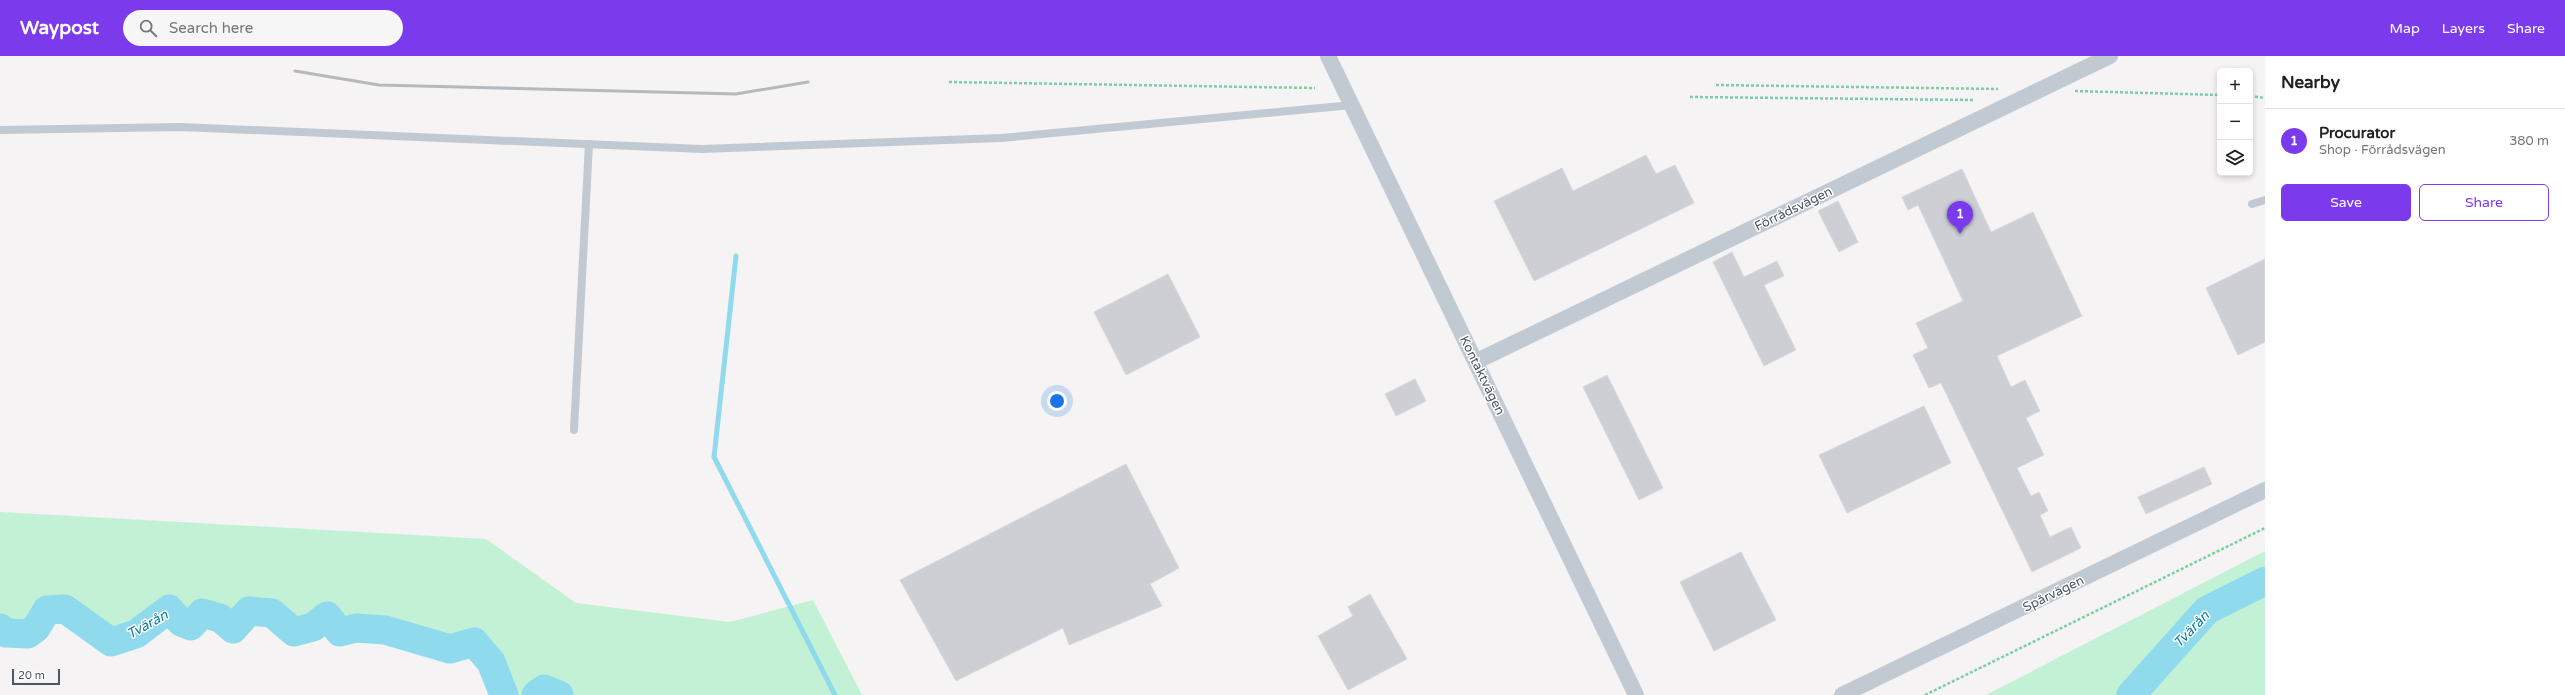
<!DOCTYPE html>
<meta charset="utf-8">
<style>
:root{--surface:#fff;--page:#f6f6f6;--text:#222;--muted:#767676;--line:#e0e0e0;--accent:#7c3aed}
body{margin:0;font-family:"Varela Round",sans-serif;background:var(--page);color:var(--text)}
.controls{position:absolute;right:12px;top:12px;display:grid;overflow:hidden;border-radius:6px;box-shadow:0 2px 6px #0003}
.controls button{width:36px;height:36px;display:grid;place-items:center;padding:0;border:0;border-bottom:1px solid var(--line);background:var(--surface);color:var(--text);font:20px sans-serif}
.scale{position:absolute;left:12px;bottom:10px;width:48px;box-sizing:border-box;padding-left:4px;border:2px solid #4a5661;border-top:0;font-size:11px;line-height:14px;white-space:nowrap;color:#4a5661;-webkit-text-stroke:3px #fff;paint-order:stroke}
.you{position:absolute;left:1057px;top:345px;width:14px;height:14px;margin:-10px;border:3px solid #fff;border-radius:50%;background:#1a73e8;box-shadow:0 0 0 6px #1a73e833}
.badge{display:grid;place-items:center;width:26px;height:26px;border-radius:50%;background:var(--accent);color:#fff;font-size:13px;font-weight:700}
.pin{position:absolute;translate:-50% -33px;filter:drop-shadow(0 1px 2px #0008)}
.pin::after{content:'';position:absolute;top:21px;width:14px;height:12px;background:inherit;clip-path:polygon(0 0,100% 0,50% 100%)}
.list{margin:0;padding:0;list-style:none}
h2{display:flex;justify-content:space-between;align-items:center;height:52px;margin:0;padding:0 16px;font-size:17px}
h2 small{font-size:13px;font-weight:400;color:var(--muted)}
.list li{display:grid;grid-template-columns:26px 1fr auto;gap:12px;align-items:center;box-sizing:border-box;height:64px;padding:0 16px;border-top:1px solid var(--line)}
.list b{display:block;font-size:15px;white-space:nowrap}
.list p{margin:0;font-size:13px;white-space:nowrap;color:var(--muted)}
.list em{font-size:13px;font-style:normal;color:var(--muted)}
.actions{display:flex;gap:8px;padding:12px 16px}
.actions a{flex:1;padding:9px 0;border:1px solid var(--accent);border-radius:6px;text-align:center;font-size:14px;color:var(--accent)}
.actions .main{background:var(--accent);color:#fff}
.icon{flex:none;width:22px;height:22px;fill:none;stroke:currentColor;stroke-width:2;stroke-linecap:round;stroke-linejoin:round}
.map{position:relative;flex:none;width:2265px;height:639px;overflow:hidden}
header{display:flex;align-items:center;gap:24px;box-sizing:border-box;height:56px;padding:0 20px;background:var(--accent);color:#fff}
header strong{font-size:19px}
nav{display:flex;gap:22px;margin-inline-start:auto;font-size:14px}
.search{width:280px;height:36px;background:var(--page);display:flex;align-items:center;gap:10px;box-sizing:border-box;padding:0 14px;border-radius:22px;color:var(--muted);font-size:15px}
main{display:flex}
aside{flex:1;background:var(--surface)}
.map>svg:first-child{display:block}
.green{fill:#c3f1d5}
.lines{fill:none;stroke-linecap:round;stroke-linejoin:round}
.stream{stroke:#90daee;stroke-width:5}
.river{stroke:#90daee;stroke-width:29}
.building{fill:#cdcfd5;stroke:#d7d9de}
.path{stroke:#7ad0a6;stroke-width:2.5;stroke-dasharray:3 2;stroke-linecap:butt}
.lane{stroke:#c1cad2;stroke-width:8}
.street{stroke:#c1cad2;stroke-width:16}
.rail{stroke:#b5b8bd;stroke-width:3}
.labels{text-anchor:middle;stroke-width:3;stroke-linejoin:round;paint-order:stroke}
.street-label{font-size:13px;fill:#4a5661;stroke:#fff}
.water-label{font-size:14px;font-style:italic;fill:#0c7c9b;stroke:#fff}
</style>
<header>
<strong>Waypost</strong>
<div class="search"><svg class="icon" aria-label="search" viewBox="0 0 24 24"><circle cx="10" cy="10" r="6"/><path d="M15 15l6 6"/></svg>Search here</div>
<nav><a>Map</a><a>Layers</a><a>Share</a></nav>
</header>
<main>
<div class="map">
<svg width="2265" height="639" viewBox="0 0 2265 639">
<rect width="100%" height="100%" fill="#f5f3f3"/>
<g class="green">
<path d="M0 456 486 483 576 547 730 566 813 544 862 639H559L544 633 536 639H504L491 606 474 586 450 593 385 574 356 572 340 576 327 560 313 571 294 576 272 557 249 555 233 573 220 562 203 557 191 570 181 566 169 553 136 578 111 586 65 553 47 554 36 572 28 578 6 577 0 572Z"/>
<path d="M2265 495V639H1986Z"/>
</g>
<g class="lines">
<path class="stream" d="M736 200 714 401 835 639"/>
<g class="river">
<path d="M0 572 6 577 28 578 36 572 47 554 65 553 111 586 136 578 169 553 181 566 191 570 202 557 220 562 233 573 249 555 272 557 294 576 313 571 327 560 340 576 356 572 385 574 450 593 474 586 491 606 504 639"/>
<path d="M536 639 544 633 559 639"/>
<path d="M2131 639 2207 554 2265 525"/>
</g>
</g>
<g class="building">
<path d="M1646 99 1656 118 1675 109 1694 147 1534 225 1494 145 1562 112 1573 135Z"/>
<path d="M1962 113 1991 176 2033 156 2082 260 1997 300 2011 331 2025 324 2040 355 2026 362 2044 399 2017 412 2031 440 2039 436 2048 455 2040 459 2050 481 2071 471 2081 492 2032 516 1941 327 1929 332 1913 299 1928 292 1916 267 1963 245 1918 149 1908 154 1902 141Z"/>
<path d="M1838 145 1858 186 1839 196 1818 155Z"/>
<path d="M1732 196 1744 221 1777 205 1784 220 1764 229 1796 294 1764 310 1713 206Z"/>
<path d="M2265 203V286L2238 299 2206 232Z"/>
<path d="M1168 218 1200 281 1126 319 1094 256Z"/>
<path d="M1607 319 1663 432 1639 444 1583 331Z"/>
<path d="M1415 323 1426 345 1396 360 1385 338Z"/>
<path d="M1924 350 1951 407 1847 457 1819 399Z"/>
<path d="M1126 408 1179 512 1150 528 1162 550 1069 589 1063 572 956 625 900 524Z"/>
<path d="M2204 411 2212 428 2146 458 2138 441Z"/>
<path d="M1741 496 1776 564 1714 595 1680 526Z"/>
<path d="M1370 538 1407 603 1348 634 1318 580 1353 560 1348 551Z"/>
</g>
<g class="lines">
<g class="path">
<path d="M949 26 1315 32"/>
<path d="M1716 29 1998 33"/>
<path d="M2075 35 2220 39"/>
<path d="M2250 40 2265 42"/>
<path d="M1690 41 1975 44"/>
<path d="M1925 639 2265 472"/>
</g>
<g class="lane">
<path d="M0 74 181 71 702 93 1001 82 1352 49"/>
<path d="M2252 148 2265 144"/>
<path d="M574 374 589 88"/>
</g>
<g class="street">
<path d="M1328 0 1636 639"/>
<path d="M1477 305 2110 0"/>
<path d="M1842 639 2265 434"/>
</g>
<path class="rail" d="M295 15 379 29 736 38 808 26"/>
</g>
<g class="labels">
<g class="street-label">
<text transform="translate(1793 152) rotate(-26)" y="5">Förrådsvägen</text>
<text transform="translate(1483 319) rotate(64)" y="5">Kontaktvägen</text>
<text transform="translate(2053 537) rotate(-26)" y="5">Spårvägen</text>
</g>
<g class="water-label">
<text transform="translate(147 568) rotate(-29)" y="5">Tvärån</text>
<text transform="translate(2191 573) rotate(-46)" y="5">Tvärån</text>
</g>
</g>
</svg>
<div class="controls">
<button>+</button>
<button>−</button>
<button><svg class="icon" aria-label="layers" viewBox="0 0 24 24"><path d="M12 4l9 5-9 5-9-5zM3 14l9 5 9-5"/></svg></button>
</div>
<div class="scale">20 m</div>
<div class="you"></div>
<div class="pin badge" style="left:1960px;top:178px">1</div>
</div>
<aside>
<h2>Nearby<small></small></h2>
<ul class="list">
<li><span class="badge">1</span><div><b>Procurator</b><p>Shop · Förrådsvägen</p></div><em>380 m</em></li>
</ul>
<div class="actions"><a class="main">Save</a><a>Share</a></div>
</aside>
</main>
